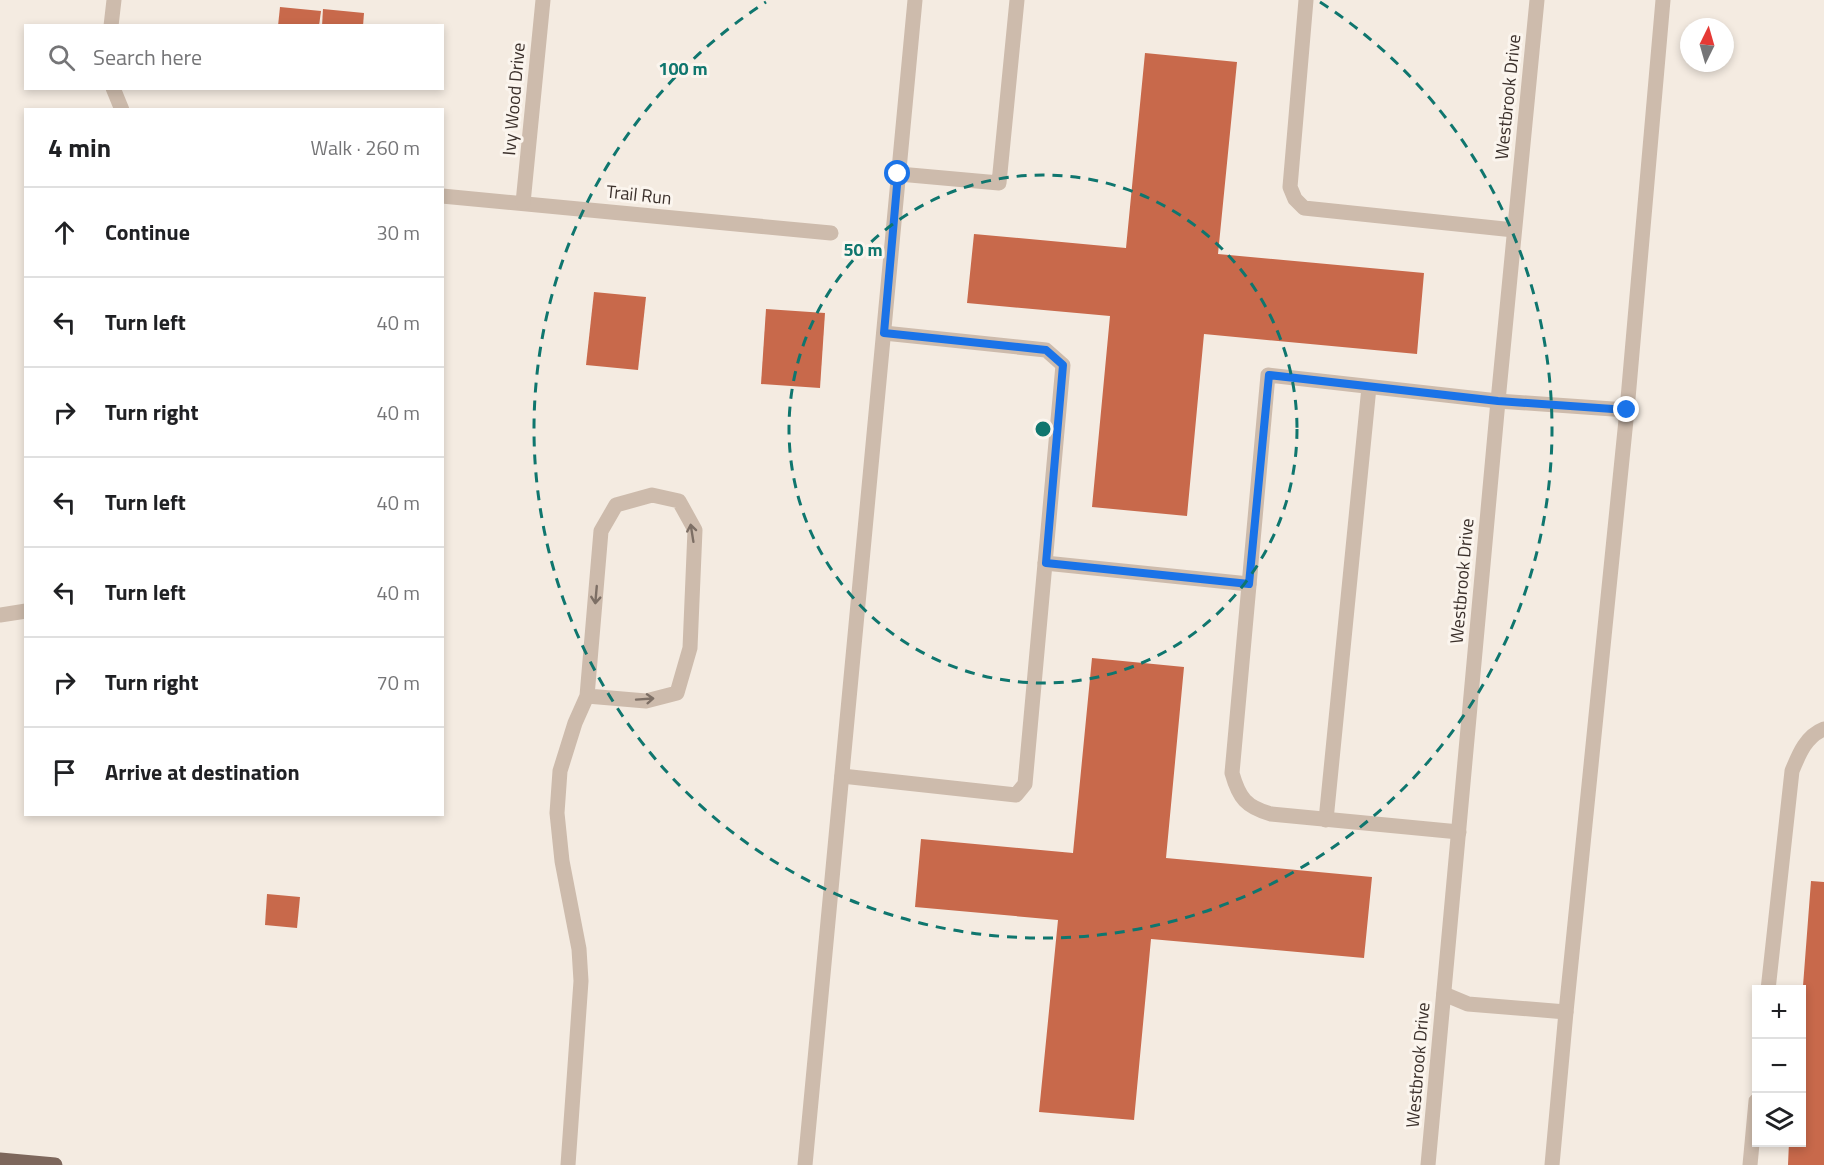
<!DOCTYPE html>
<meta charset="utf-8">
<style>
:root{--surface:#fff;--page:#f2f2f2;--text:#202124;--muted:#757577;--line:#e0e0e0}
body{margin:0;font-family:"Titillium Web",sans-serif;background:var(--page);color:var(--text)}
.controls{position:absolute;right:18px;bottom:18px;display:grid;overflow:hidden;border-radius:0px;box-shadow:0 3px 9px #0003}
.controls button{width:54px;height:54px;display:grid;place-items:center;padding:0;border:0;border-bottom:2px solid var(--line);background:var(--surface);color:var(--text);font:30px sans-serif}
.compass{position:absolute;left:1680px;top:18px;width:54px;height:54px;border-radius:50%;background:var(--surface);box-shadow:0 3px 9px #0003;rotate:5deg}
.stop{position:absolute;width:18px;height:18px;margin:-14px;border:4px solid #1a73e8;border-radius:50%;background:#fff}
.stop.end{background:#1a73e8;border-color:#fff;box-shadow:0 2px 6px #0008}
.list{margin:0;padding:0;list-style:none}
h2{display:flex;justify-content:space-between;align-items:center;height:78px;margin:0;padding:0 24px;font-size:26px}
h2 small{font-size:20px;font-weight:400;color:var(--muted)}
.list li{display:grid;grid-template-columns:39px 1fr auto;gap:18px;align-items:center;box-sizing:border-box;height:90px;padding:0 24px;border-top:2px solid var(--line)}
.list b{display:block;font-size:22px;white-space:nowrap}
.list em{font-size:20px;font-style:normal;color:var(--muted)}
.icon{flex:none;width:33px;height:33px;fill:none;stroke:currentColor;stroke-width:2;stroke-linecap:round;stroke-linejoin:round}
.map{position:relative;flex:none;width:1824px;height:1165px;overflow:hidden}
.search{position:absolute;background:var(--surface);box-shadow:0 3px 9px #0003;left:24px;top:24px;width:420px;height:66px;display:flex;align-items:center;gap:15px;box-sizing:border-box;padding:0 21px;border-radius:0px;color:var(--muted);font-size:22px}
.panel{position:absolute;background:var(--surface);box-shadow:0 3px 9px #0003;left:24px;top:108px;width:420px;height:708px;border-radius:0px}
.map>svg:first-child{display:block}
.building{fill:#c8694b}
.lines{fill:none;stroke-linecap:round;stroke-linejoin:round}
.minor{stroke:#cdbbac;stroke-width:15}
.major{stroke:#7d675c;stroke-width:15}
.oneway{stroke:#7d6f65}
.route{stroke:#1a73e8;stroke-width:8}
.ring{fill:none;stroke:#0f766e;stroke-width:3;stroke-dasharray:10 8}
.labels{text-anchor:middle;stroke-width:6;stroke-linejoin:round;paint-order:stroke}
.street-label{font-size:18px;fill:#3b302b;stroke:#fbf5ee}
.centre{fill:#0f766e;stroke:#fbf5ee;stroke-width:3}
.ring-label{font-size:18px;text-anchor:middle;font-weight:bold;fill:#0f766e;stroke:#fbf5ee;stroke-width:6;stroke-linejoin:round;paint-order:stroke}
</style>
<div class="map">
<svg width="1824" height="1165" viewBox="0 0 1824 1165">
<rect width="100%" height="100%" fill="#f4ebe1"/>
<g class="building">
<path d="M280 7 321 11 319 26H278Z"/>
<path d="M323 9 364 13 363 26H322Z"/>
<path d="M1145 53 1237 62 1218 254 1424 273 1417 354 1204 334 1187 516 1092 507 1110 316 967 303 974 234 1126 248Z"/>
<path d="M594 292 646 297 638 370 586 365Z"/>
<path d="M766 309 825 313 820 388 761 384Z"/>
<path d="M1092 658 1184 667 1166 858 1372 877 1364 958 1151 939 1134 1120 1039 1112 1058 920 915 907 921 839 1073 853Z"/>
<path d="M1811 881 1824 882V1165H1788L1789 1142H1802V999Z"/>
<path d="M267 894 300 897 297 928 265 925Z"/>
</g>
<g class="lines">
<g class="minor">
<path d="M1306 0 1290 187 1295 199 1304 208 1514 230"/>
<path d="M111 26 114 0"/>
<path d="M113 88 122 110"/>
<path d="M899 174 999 183 1017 0"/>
<path d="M442 196 831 233"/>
<path d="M523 203 543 0"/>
<path d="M1045 563 1249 584"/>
<path d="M0 615 26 611"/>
<path d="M842 776 1016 795 1025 784 1063 365 1046 350 884 333"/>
<path d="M1326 820 1369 387"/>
<path d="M1459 832 1271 814C1246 807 1239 798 1232 773L1268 375 1498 401 1627 410"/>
<path d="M1768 990 1792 771C1799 754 1806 736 1824 729"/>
<path d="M1444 994 1468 1004 1566 1012"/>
<path d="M568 1165 581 981 579 949 562 861 557 813 560 771 575 723 587 696 601 531 616 505 652 495 679 501 695 530 690 648 677 693 646 701 587 696"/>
<path d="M805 1165 915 0"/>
<path d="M1428 1165 1498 401 1537 0"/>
<path d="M1552 1165 1566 1012 1627 410 1663 0"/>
<path d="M1750 1165 1756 1101"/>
</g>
<path class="major" d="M0 1160 55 1165"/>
</g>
<defs><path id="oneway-shaft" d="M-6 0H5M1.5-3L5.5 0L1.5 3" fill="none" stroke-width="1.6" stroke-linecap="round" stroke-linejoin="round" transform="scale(1.5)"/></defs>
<g class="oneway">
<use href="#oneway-shaft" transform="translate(692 533) rotate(-99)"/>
<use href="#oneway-shaft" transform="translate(596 595) rotate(95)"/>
<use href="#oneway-shaft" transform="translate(645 699) rotate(-4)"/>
</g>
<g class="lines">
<path class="route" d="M898 174 884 333 1046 350 1063 365 1046 563 1249 584 1269 375 1498 401 1627 410"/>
</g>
<g class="ring">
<circle cx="1043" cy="429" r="254"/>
<path d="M1320 2A509 509 0 1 1 766 2"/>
</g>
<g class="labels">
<g class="street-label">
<text transform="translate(1508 97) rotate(-84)" y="6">Westbrook Drive</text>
<text transform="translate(514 99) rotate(-85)" y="6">Ivy Wood Drive</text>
<text transform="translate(639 195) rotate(6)" y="6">Trail Run</text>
<text transform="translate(1462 581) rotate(-85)" y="6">Westbrook Drive</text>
<text transform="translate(1418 1065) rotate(-85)" y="6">Westbrook Drive</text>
</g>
</g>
<circle cx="1043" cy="429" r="9" class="centre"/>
<g class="ring-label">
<text x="683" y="75">100 m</text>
<text x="863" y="256">50 m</text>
</g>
</svg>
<div class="controls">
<button>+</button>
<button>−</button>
<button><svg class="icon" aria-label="layers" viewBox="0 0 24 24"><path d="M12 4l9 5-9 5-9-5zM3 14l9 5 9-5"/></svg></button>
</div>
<svg class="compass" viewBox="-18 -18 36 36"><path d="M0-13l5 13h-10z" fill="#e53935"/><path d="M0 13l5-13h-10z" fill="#757577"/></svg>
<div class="stop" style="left:898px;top:174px"></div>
<div class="stop end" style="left:1627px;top:410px"></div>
<div class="search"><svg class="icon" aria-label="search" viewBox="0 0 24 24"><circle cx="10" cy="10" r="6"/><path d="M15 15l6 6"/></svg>Search here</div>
<section class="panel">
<h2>4 min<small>Walk · 260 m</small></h2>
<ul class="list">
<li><svg class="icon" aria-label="ahead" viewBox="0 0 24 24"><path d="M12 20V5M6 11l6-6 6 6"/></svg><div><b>Continue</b></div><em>30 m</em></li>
<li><svg class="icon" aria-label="left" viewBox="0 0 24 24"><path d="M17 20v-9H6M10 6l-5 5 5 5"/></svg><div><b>Turn left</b></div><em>40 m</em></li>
<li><svg class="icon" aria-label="right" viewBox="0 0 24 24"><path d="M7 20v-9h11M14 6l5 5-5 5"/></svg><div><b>Turn right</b></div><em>40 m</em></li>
<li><svg class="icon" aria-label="left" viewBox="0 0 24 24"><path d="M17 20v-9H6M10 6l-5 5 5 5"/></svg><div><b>Turn left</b></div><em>40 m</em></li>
<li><svg class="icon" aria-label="left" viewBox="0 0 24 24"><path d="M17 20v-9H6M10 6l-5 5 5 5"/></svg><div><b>Turn left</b></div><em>40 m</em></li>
<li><svg class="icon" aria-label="right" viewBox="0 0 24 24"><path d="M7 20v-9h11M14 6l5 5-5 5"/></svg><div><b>Turn right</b></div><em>70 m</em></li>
<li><svg class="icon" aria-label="arrive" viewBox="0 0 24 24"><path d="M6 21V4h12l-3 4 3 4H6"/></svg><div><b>Arrive at destination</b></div></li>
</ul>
</section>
</div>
